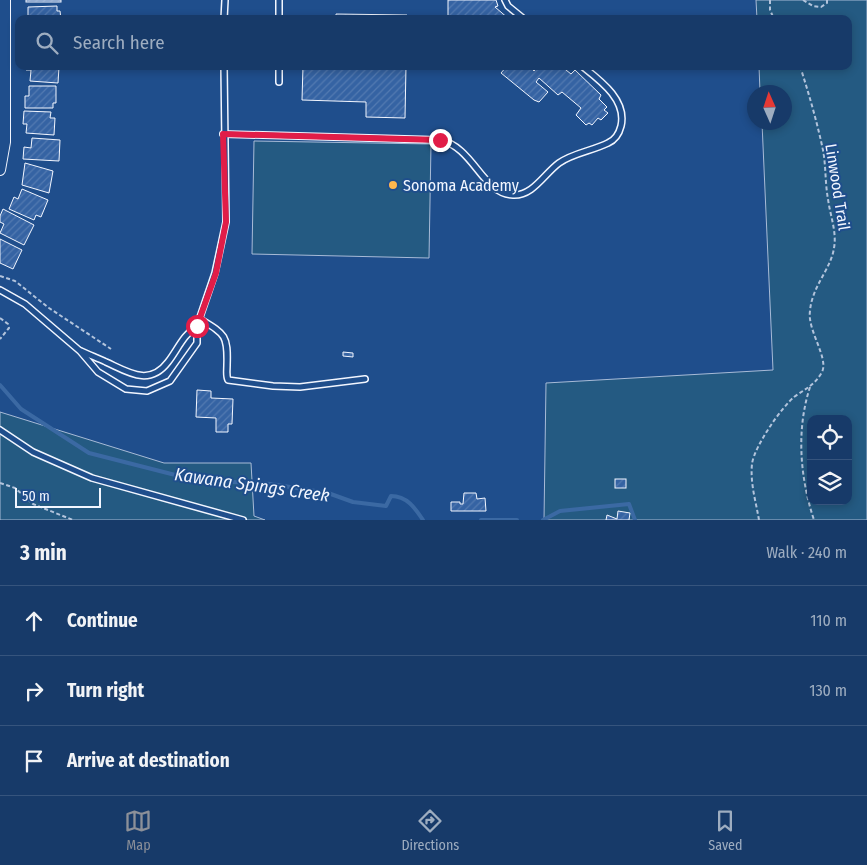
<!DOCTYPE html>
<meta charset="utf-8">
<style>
:root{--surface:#173a69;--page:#20416f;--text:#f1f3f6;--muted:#9eadc0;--line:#36547d;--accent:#8c9099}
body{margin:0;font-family:"Fira Sans Condensed",sans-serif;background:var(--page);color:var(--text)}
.controls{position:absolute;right:15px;bottom:15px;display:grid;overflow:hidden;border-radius:10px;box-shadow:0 2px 8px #0003}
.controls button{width:45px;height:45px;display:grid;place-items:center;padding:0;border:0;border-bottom:1px solid var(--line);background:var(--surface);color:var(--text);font:25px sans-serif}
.compass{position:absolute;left:747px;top:85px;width:45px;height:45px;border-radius:50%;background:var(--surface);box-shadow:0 2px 8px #0003;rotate:357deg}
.scale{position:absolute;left:15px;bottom:12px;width:86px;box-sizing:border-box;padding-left:5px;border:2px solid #f2f6ff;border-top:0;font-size:14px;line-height:18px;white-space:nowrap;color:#f2f6ff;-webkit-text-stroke:4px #1f4e8c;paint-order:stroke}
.stop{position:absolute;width:15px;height:15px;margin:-11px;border:4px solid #e11d48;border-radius:50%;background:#fff}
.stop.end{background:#e11d48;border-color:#fff;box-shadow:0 1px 5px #0008}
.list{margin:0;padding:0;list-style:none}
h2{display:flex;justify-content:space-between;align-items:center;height:65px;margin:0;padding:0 20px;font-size:21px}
h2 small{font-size:16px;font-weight:400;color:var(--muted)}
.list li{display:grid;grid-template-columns:32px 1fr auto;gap:15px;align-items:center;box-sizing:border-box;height:70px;padding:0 20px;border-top:1px solid var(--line)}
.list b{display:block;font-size:19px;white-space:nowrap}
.list em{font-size:16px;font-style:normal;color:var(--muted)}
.icon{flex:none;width:28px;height:28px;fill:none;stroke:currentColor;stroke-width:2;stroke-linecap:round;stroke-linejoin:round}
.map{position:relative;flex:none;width:867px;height:520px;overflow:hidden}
.search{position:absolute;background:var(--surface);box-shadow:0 2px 8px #0003;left:15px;right:15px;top:15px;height:55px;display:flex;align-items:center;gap:12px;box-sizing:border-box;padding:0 18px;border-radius:10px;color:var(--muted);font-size:19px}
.sheet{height:275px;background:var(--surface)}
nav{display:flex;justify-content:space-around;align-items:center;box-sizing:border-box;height:70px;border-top:1px solid var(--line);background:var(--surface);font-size:14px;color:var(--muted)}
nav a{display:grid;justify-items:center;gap:2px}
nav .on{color:var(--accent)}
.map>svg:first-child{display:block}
.green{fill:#245a82;stroke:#a8bbd7;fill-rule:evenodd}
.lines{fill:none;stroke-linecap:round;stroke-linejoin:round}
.stream{stroke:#3b69a3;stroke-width:4}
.building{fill:url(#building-hatch);stroke:#f2f6ff}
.lane-casing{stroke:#f2f6ff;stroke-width:8}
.street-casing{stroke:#f2f6ff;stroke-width:12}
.path{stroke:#b3c4dc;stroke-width:2;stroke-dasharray:4 2.5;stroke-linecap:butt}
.lane{stroke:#1f4e8c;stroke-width:5}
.street{stroke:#1f4e8c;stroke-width:10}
.route{stroke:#e11d48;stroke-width:6}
.poi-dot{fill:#ffb74d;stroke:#1f4e8c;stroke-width:2}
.labels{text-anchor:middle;stroke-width:4;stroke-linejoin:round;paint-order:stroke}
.poi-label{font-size:16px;fill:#f2f6ff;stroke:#1f4e8c;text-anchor:start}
.street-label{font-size:16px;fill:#f2f6ff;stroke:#1f4e8c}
.water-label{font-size:18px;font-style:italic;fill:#f2f6ff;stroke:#1f4e8c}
</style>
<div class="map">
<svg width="867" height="520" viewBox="0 0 867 520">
<defs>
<pattern id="building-hatch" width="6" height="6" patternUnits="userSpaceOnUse" patternTransform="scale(1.25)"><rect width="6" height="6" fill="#3563a3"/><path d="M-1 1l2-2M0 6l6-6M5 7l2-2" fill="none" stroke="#537ab1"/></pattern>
</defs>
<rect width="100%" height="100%" fill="#1f4e8c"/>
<g class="green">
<path d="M756 0H867V520H544L546 383 773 370 762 123 784 122V92H760L759 66H848V19H757ZM811 419H848V501H811Z"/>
<path d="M254 141 431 144 429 258 252 254Z"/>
<path d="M0 412 164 463H251L254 516 265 520H0Z"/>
</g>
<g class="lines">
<g class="stream">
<path d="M0 385 21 409 89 453 195 480 271 484 328 493 353 502 386 506 391 496C407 496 415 508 423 520"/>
<path d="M481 520H517"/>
<path d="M543 520 560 511 629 504 635 520"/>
</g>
</g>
<g class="building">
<rect x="26" y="0" width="35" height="2"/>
<path d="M448 0H496L498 6 495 7 509 19H448Z"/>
<path d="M57 6V11H60L61 19 28 18V7Z"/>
<path d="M336 14 407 15V19H304L336 18Z"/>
<path d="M26 66 59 67 58 83 30 81 31 70H26Z"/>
<path d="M303 66H406L405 118 366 117V102L302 100Z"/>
<path d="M507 66H529L534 71 539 66H561L571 74 575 70 601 95 599 99 607 107 604 110 608 113 601 120 598 118 592 125 589 123 586 125 576 115 581 108 562 92 558 95 539 78 536 82 548 92 539 102 534 100 501 73Z"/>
<path d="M29 86H56V103H53V108H25V96H29Z"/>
<path d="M24 111 51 112 50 118H55L54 135 26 133 27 124H23Z"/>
<path d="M32 138 60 140 59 161 23 159 24 147 31 148Z"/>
<path d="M25 163 53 171 49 193 22 185Z"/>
<path d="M22 189 48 200 41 217 36 215 34 220 9 209 14 197 18 199Z"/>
<path d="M3 209 34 225 24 245 0 233 4 224 0 222V216Z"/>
<path d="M0 239 22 250 13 269 0 263Z"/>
<path d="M343 352 353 353V357L343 356Z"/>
<path d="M197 390 211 391V398L233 399 232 424H228V432H216V418L196 417Z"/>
<rect x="615" y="479" width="11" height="9"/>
<path d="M464 493H476L477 499 485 498 486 511H451V502H460V504H463Z"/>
<path d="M618 511 630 513 629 520H606L607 515 617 519Z"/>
</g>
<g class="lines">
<g class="lane-casing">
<g id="lane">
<path d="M505 0 508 6 524 19"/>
<path d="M224 19 225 0"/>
<path d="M279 19V0"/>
<path d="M279 82V66"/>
<path d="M223 134 440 140C474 147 482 194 513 195 533 196 544 174 559 163 573 153 592 151 608 143 615 140 619 134 621 126 627 100 601 81 582 66"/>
<path d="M0 290 25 304 80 351 98 372 126 389 147 391 170 381 197 343V326L215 273 226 222 224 66"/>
<path d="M200 319C225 334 228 335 227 365 227 371 226 376 228 380L273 386 300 387 365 379"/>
<path d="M81 351C89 355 98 358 106 362 128 372 149 387 168 362 178 349 183 335 197 326"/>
<path d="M0 430 33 452 92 478 243 520"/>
</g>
</g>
<g class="street-casing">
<path id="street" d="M0 170 5 142V0"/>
</g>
<g class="path">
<path d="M770 0V10L774 19"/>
<path d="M803 0 813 6 821 7 827 3V0"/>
<path d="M0 276 15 281 49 308 111 349"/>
<path d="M0 318 8 324 9 328 0 339"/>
<path d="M810 387C796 430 800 478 814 520"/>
<path d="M0 483 15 488 33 504 73 520"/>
<path d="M759 520C756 502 750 483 752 464 754 447 781 408 794 397 805 389 815 385 822 372 829 358 807 330 810 311 812 286 831 269 834 248 837 232 830 215 828 199 825 183 826 166 823 150 817 122 809 94 800 66"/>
</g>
<use href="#lane" class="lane"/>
<use href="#street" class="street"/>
</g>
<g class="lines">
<path class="route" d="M197 326 216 273 226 222 223 134 440 140"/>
</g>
<circle class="poi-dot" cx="393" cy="185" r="5"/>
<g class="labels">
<g class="poi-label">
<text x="403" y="191">Sonoma Academy</text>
</g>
<g class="street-label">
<text transform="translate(838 187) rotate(81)" y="6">Linwood Trail</text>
</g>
<g class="water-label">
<text transform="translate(252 485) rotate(8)" y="6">Kawana Spings Creek</text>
</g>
</g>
</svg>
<div class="controls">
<button><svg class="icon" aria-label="locate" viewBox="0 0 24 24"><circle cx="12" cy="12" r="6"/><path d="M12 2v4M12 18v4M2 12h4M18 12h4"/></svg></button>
<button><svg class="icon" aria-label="layers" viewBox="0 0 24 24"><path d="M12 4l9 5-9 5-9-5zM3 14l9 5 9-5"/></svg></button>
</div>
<svg class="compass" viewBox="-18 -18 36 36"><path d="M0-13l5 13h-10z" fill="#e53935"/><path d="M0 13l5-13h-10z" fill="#9eadc0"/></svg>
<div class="scale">50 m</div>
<div class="stop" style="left:197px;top:326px"></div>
<div class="stop end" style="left:440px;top:140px"></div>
<div class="search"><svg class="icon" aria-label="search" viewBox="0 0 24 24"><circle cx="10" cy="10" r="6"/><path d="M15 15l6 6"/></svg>Search here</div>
</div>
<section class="sheet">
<h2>3 min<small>Walk · 240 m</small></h2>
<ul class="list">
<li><svg class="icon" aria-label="ahead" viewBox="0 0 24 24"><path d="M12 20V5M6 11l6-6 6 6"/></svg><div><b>Continue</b></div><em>110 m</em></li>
<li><svg class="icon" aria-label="right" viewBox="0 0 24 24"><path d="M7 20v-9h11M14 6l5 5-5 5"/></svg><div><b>Turn right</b></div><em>130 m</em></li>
<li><svg class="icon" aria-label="arrive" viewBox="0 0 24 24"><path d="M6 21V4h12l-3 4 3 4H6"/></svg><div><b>Arrive at destination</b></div></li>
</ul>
</section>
<nav>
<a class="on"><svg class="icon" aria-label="map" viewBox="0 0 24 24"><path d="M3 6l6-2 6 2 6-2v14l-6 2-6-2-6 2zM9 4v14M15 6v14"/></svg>Map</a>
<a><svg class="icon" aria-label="directions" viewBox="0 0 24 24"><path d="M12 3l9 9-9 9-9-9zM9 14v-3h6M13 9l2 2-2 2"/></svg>Directions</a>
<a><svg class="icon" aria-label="saved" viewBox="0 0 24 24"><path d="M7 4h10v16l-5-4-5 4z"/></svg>Saved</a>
</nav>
